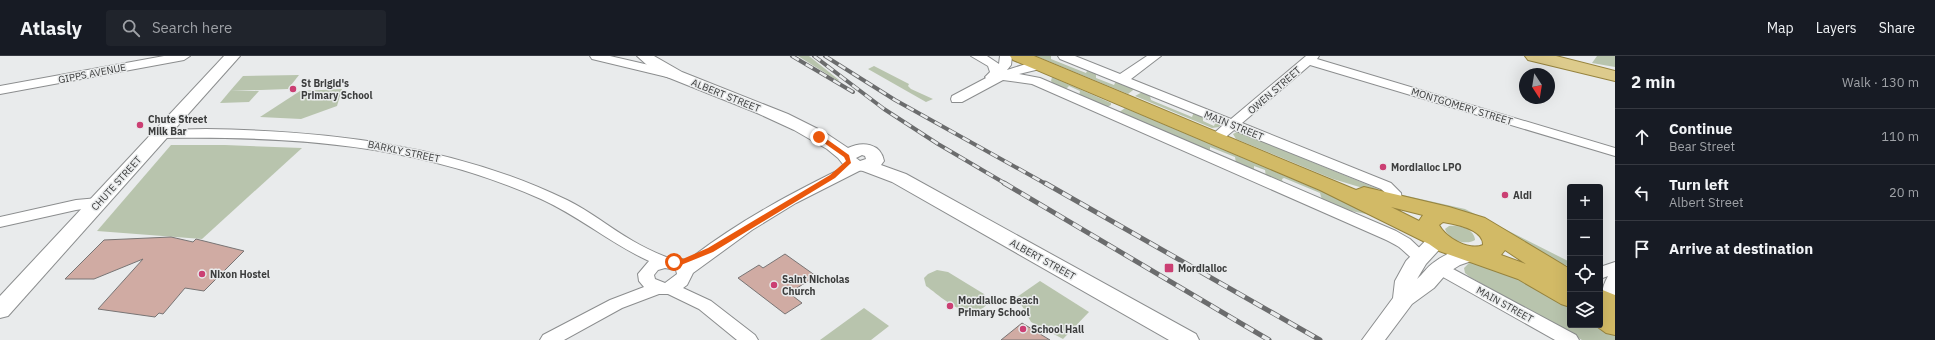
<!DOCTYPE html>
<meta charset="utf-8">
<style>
:root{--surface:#171b24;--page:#20242c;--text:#f1f3f6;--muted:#9ea1a6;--line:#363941}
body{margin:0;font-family:"IBM Plex Sans",sans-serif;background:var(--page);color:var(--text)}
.controls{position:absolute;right:12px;bottom:12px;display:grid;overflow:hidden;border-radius:4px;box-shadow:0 4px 16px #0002}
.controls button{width:36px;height:36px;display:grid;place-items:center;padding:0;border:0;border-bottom:1px solid var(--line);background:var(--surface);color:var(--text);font:20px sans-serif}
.compass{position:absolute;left:1519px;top:12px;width:36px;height:36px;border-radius:50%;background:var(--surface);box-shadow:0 4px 16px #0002;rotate:168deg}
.stop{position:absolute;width:12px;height:12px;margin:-9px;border:3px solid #ea580c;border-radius:50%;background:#fff}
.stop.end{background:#ea580c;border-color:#fff;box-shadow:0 1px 4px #0008}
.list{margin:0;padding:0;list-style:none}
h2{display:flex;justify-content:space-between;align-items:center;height:52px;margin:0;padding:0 16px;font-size:17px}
h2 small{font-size:13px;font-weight:400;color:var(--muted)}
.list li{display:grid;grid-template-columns:26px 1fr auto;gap:12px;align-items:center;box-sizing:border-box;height:56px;padding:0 16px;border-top:1px solid var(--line)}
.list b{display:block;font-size:15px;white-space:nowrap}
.list p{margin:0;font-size:13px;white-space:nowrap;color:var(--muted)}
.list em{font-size:13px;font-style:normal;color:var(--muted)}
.icon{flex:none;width:22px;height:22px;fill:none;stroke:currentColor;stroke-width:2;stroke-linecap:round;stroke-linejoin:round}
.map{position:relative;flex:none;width:1615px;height:284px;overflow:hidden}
header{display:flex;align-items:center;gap:24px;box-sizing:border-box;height:56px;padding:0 20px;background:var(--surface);border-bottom:1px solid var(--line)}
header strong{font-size:19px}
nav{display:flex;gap:22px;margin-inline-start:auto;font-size:14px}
.search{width:280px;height:36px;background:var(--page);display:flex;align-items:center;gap:10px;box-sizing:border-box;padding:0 14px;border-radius:4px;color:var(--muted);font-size:15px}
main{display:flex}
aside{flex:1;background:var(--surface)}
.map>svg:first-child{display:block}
.green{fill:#b8c4ad}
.building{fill:#d0aba3;stroke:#787575}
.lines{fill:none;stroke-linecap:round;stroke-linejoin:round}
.minor-casing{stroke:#8b8d8e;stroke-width:2}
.tertiary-casing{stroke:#8b8d8e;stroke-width:2}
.primary-casing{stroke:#96833e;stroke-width:2}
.trunk-casing{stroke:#96833e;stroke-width:2}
.minor{fill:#fff;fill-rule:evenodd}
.tertiary{fill:#fff;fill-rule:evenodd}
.primary{fill:#ddcb8c;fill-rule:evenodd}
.trunk{fill:#d2ba66;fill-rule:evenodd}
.rail-far1-casing{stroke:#6b6c6d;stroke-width:4}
.rail-casing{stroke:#6b6c6d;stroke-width:5}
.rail-far1{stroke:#e9ebec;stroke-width:2.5;stroke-dasharray:8;stroke-linecap:butt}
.rail{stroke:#e9ebec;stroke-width:3.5;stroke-dasharray:10;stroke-linecap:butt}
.route{fill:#ea580c}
.poi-dot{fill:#cb3f73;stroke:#e9ebec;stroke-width:1.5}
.labels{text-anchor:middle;stroke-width:3;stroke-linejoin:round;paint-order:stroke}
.street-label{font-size:10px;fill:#3c3d3d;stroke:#e9ebec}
.poi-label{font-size:10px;font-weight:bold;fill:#3c3d3d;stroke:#e9ebec;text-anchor:start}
</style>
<header>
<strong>Atlasly</strong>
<div class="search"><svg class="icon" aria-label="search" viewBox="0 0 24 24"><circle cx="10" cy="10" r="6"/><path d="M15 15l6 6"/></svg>Search here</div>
<nav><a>Map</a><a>Layers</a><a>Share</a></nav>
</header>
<main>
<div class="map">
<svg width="1615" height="284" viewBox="0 0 1615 284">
<rect width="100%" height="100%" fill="#e9ebec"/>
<g class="green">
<path d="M798 0H809L839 24 838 25Z"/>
<path d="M1036 0H1051V3L1086 17 1088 13 1096 16V22L1114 29 1116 25 1137 31 1128 38Z"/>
<path d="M1597 0H1615V11L1592 7Z"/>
<path d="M874 10 909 28 908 30 911 33 933 43 926 46 868 13Z"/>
<path d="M299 19 288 33 230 35 243 20Z"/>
<path d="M1052 21 1111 47V49L1107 51 1079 40 1080 35 1069 30 1065 34 1055 30 1051 25Z"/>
<path d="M342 33 337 50 301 63 260 61 300 35Z"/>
<path d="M230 35H259L249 46 220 47Z"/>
<path d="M1144 35 1149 37 1151 44 1192 61 1194 56 1203 60V65L1214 70 1216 65 1221 68 1219 71 1212 72 1135 40Z"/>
<path d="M1125 52 1342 144 1371 159 1346 154 1322 144 1320 137 1284 122 1282 123 1283 128 1266 121 1265 114 1254 110V114L1236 107 1235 101 1210 91V96L1118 57Z"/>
<path d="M1237 76H1242L1244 78 1378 133 1376 136 1333 123 1236 83 1233 78Z"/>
<path d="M171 89H225L302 92 202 183 97 175Z"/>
<path d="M1403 139 1465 153 1570 206V211L1403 141Z"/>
<path d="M1449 170C1458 169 1474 172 1475 184 1466 190 1448 184 1445 173Z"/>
<path d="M1469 207C1501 205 1542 235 1570 250V269H1600L1615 277V284H1582L1470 221 1465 217 1464 212Z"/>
<path d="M937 214 948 216 984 238 988 247C970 270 942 241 926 230L924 222 928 218Z"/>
<path d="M1040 225 1089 256 1063 283 1031 266 1017 241Z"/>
<path d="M864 252 889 270 871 284H820Z"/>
</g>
<g class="building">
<path d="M171 181 193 186 196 183 244 195 204 235 185 232 163 258 159 257 155 261 98 253 143 203 94 223H65L104 184Z"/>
<path d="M785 198 816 220 789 237 802 247 785 258 738 222 759 209 763 212Z"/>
<path d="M1022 267 1050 284H1001Z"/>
</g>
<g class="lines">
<g class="minor-casing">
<g id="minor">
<path d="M164 0H190L184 4 0 38V30Z"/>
<path d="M590 0H610L675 15 677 18 671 22 592 3Z"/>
<path d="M971 0H987L999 8 1000 0H1012L1011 9 1007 14 1029 7 1044 6 1046 9 1044 12 1019 18 1040 22 1396 175 1410 183 1429 201 1427 205C1414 208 1408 198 1399 191 1394 188 1389 185 1384 183L1032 28 1003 24 962 46H952L951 43 952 40 986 22 985 21 990 16 988 10Z"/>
<path d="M1058 0H1075L1120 18 1147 0H1161L1131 23 1231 63 1306 0H1319L1317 3 1615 92V100L1310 9 1242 67 1391 127 1401 137 1402 145 1399 148 1394 150 1389 148 1386 145 1387 138 1381 133 1234 74 1221 85H1211L1209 82 1223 69 1060 3Z"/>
<path d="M206 73C330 75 453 89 567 144 590 155 610 172 633 185 643 191 656 197 666 201 674 203 680 201 687 205 738 165 795 135 853 107H863L865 110 863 113 796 147 752 174 693 217 687 229 683 232 711 245 755 279 758 284H737L699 253 668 238H659L622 252 564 284H540L543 279 610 244 644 231 639 225 638 218 649 205C611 188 579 160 541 143 417 88 295 80 161 82L156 81 154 78 156 75 161 74ZM665 212 676 214 677 218 665 227 655 223 654 219 658 214Z"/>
<path d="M98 142 103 144 106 147 103 150 76 154 0 171V161L76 144Z"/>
<path d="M1440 206 1576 279 1579 284H1555L1434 216 1432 212 1434 208Z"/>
<path d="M1615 206V256L1607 254C1600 242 1601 233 1608 220L1600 223V211Z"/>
</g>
</g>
<g class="tertiary-casing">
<g id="tertiary">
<path d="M224 0H240L8 260 0 262V240Z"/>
<path d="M637 0H654L682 16 788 58 824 76 848 92C862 85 881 87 884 105L881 109 906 118 1196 278 1199 284H1169L892 126 863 115 846 112 838 102 827 93 794 74 757 57 662 19 647 9ZM862 99 865 100 866 103 860 105 856 102Z"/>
<path d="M1438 177 1445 179 1448 184 1426 208 1417 223C1423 218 1427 211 1433 207 1445 198 1466 188 1480 192L1483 197 1480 202 1460 209 1447 217 1434 232 1412 248 1385 284H1362L1393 242 1395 225 1406 205 1431 179Z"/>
</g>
</g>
<g class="primary-casing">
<path id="primary" d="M1525 0H1556L1615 15V25L1528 4Z"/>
</g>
<g class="trunk-casing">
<g id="trunk">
<path d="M1010 0H1034L1356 134 1364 131 1449 151 1485 162 1570 213V251L1561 248 1518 223 1439 195 1429 188 1320 134 1013 4ZM1391 151 1423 159 1419 165ZM1443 166C1455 168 1484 173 1483 189 1469 195 1446 182 1439 169ZM1505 194 1526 208 1501 199Z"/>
<path d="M1600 233 1615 239V279L1606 277 1595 269H1600Z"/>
</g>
</g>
<use href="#minor" class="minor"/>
<use href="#tertiary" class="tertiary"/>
<use href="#primary" class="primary"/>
<use href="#trunk" class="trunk"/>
<g class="rail-far1-casing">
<g id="rail-far1">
<path d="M792 0 853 36"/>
<path d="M814 0 884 53 938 88 1006 128"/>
<path d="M825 0 895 44 1046 128"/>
</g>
</g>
<g class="rail-casing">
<g id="rail">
<path d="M1004 127 1269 284"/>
<path d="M1045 127 1320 284"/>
</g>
</g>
<use href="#rail-far1" class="rail-far1"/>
<use href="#rail" class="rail"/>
</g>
<path class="route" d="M817 79H821L849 99 851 107 835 122 713 196 681 209 671 208V204L678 205 708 192 830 119 846 105 844 101 817 82Z"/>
<g class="poi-dot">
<circle cx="293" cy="33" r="4"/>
<circle cx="140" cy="69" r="4"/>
<circle cx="1383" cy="111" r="4"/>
<circle cx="1505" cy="139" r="4"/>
<rect x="1164" y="207" width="10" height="10" rx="2"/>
<circle cx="202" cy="218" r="4"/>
<circle cx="774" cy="229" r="4"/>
<circle cx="950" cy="250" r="4"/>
<circle cx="1023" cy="273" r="4"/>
</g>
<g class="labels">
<g class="street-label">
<text transform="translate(92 17) rotate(-11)" y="4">GIPPS AVENUE</text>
<text transform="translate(1274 34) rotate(-41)" y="4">OWEN STREET</text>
<text transform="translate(726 39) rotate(22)" y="4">ALBERT STREET</text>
<text transform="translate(1462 50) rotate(17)" y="4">MONTGOMERY STREET</text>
<text transform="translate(1234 69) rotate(22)" y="4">MAIN STREET</text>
<text transform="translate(404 95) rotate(12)" y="4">BARKLY STREET</text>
<text transform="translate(116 127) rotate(-48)" y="4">CHUTE STREET</text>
<text transform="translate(1043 203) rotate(29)" y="4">ALBERT STREET</text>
<text transform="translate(1505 248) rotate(29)" y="4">MAIN STREET</text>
</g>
<g class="poi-label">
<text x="301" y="31">St Brigid's<tspan x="301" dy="12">Primary School</tspan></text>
<text x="148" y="67">Chute Street<tspan x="148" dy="12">Milk Bar</tspan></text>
<text x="1391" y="115">Mordialloc LPO</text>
<text x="1513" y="143">Aldi</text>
<text x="1178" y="216">Mordialloc</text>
<text x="210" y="222">Nixon Hostel</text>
<text x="782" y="227">Saint Nicholas<tspan x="782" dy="12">Church</tspan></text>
<text x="958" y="248">Mordialloc Beach<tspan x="958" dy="12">Primary School</tspan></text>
<text x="1031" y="277">School Hall</text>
</g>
</g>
</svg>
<div class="controls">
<button>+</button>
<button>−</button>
<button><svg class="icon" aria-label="locate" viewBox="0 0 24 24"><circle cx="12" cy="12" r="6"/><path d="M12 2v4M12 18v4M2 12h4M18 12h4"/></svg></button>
<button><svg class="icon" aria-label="layers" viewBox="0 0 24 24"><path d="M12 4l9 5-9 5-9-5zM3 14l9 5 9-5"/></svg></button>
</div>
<svg class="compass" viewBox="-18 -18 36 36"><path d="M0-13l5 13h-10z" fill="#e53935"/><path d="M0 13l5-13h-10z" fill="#9ea1a6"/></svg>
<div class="stop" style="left:674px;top:206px"></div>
<div class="stop end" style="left:819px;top:81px"></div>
</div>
<aside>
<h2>2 min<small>Walk · 130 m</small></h2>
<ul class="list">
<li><svg class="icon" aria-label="ahead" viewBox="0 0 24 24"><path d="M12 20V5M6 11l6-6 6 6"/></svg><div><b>Continue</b><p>Bear Street</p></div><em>110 m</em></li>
<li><svg class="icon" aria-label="left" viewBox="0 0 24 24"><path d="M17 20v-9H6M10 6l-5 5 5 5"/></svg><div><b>Turn left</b><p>Albert Street</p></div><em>20 m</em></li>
<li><svg class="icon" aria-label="arrive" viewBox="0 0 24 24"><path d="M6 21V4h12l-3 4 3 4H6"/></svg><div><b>Arrive at destination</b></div></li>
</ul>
</aside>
</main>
